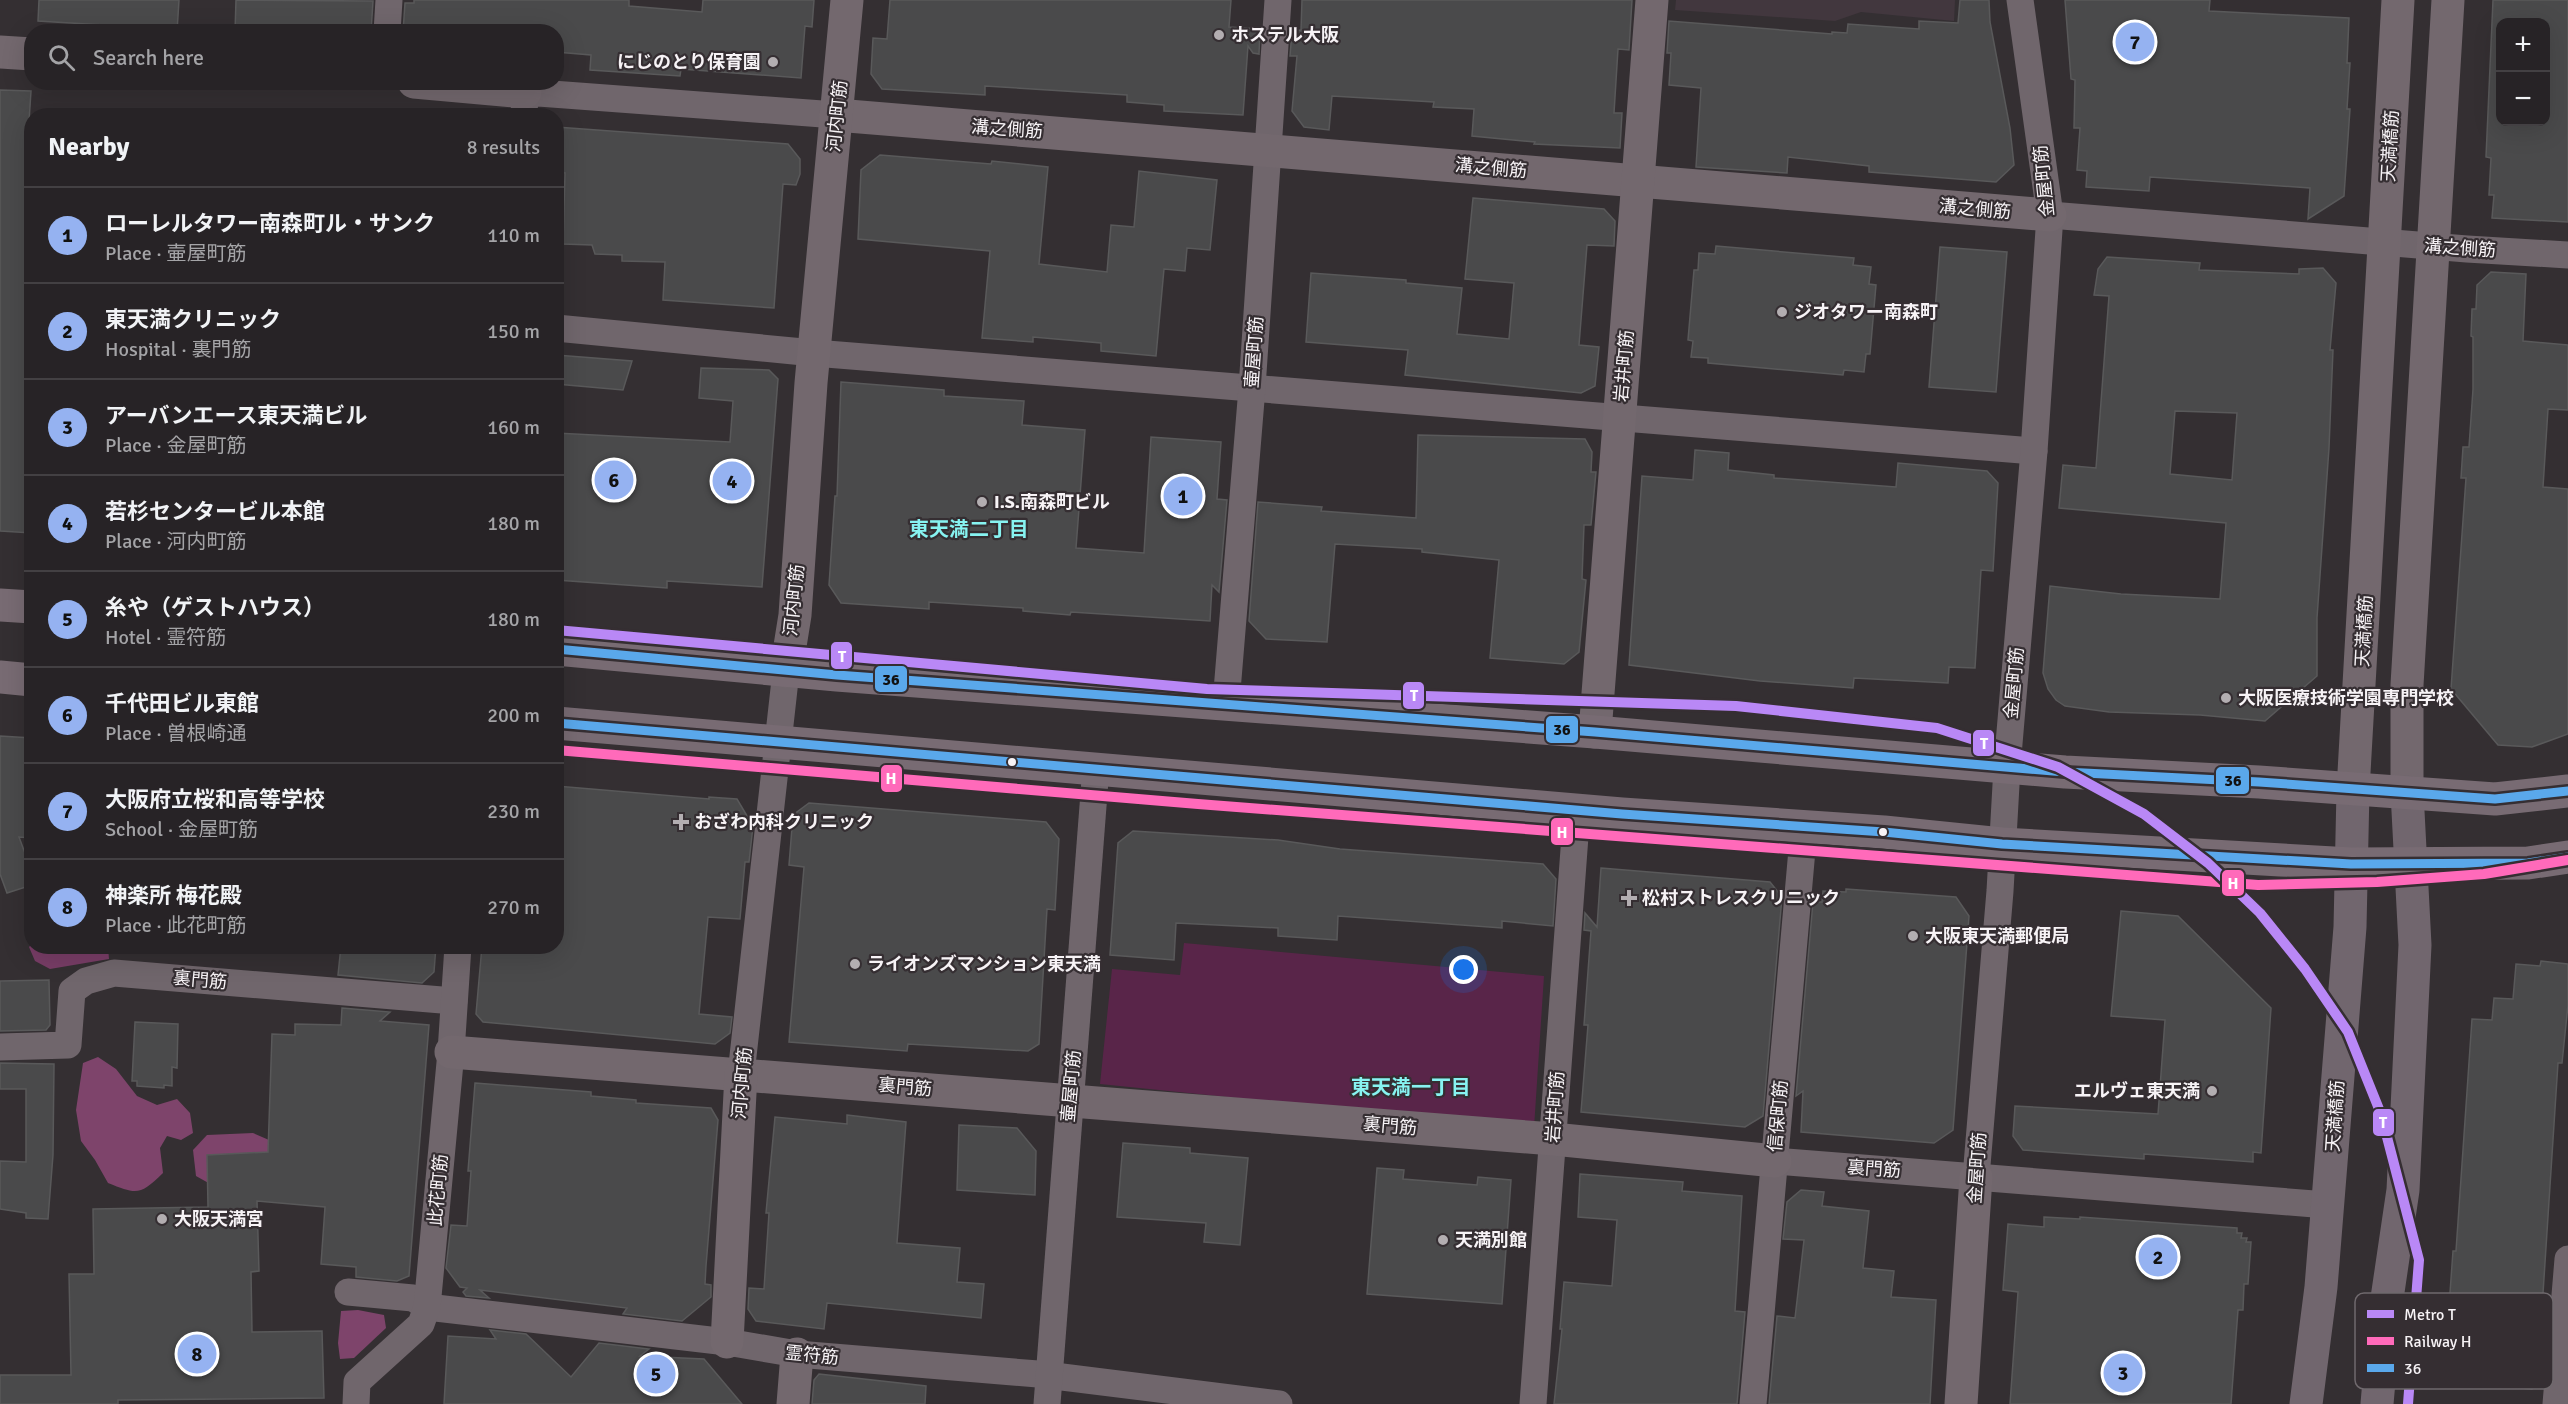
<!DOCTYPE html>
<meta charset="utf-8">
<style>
:root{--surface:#272326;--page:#2f2b2e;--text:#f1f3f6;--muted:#a4a4a7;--line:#434043;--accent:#95b2f1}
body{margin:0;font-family:Signika,"Noto Sans JP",sans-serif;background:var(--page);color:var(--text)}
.controls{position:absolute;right:18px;top:18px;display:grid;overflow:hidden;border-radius:12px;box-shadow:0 6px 24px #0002}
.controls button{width:54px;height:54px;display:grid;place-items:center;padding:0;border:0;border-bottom:2px solid var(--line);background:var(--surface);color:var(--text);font:30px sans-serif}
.you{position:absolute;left:1464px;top:970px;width:21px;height:21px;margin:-15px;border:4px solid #fff;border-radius:50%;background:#1a73e8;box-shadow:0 0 0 9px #1a73e833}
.badge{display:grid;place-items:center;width:39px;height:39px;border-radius:50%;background:var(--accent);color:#111;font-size:20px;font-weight:700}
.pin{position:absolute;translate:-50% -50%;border:3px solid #fff;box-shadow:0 2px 6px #0006}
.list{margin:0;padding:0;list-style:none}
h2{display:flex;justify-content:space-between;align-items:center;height:78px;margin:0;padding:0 24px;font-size:26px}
h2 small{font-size:20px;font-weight:400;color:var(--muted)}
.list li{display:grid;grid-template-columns:39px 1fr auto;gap:18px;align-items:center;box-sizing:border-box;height:96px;padding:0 24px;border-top:2px solid var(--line)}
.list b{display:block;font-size:22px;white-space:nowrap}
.list p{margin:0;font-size:20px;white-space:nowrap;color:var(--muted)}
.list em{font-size:20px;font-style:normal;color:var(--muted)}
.icon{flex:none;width:33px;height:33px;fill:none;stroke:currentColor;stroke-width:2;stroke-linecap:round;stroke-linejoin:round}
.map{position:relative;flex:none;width:2568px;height:1404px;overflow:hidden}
.search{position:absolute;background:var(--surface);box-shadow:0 6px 24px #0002;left:24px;top:24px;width:540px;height:66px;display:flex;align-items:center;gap:15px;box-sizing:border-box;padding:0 21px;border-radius:24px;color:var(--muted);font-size:22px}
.panel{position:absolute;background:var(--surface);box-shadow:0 6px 24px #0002;left:24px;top:108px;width:540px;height:846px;border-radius:24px}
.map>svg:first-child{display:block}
.built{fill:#42373e}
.green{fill:#592549}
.forest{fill:#7e446b}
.water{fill:#783d66}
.building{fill:#4a4a4b;stroke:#59595a;stroke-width:1.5;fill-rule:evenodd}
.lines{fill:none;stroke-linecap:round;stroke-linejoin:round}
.street{stroke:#70666c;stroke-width:27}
.secondary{stroke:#73686e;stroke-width:33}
.primary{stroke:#71666e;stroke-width:33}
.highway{stroke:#786b73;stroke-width:33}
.bus-1-casing{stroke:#352e32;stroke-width:14}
.bus-1{stroke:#5aa8eb;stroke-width:9}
.rail-1-casing{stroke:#352e32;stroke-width:15}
.rail-1{stroke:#ff6aba;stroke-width:10}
.metro-1-casing{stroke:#352e32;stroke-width:15}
.metro-1{stroke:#b988f6;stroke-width:10}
.poi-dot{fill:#b3aeb1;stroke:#352e32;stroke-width:2}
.bus-dot{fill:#f7f3f6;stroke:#352e32;stroke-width:2}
.labels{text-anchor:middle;stroke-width:4.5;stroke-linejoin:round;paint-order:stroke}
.poi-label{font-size:18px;font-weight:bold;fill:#f7f3f6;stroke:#352e32;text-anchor:start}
.street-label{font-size:18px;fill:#f7f3f6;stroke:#352e32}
.neighbourhood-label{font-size:20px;font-weight:bold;fill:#87f3f1;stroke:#352e32}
.key{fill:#352e32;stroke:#6f696d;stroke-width:1.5}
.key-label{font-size:16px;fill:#f7f3f6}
.line-badge{stroke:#352e32;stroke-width:2}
.badge-label{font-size:16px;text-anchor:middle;font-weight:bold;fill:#fff}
.pale-badge-label{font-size:16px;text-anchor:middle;font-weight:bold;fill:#111}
</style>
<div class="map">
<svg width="2568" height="1404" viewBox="0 0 2568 1404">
<rect width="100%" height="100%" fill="#342f32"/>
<path class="built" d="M1676 0H1955L1954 21 1861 12 1835 21 1675 10Z"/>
<path class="green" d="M1184 943 1544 976 1534 1128 1100 1084 1112 969 1180 975Z"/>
<g class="forest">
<path d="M98 1057 116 1069 137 1096 157 1105 177 1099 190 1113 193 1133 181 1140 167 1136 160 1148 163 1173C140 1195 138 1195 108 1183L95 1160 81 1141 76 1110 83 1063Z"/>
<path d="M253 1133 269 1140 274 1167 228 1194 196 1176 193 1150 207 1135Z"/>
<path d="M358 1310 384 1315 386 1328 354 1358 340 1359 338 1343 341 1311Z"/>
</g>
<path class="water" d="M31 945 108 947 109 959 50 969 35 961 29 947Z"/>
<g class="building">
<path d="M39 0H179L177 32 103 28V25L38 21Z"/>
<path d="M236 0 373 1 371 32H235Z"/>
<path d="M414 0H629V6L702 12 703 0H814L812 27 805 26 801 78 681 69 680 76 590 70 591 55 556 52V32H403L405 3H414Z"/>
<path d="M890 0H1231L1229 27 1260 29 1259 54 1253 53 1248 46 1243 115 1164 111V105L1127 102V95L985 86V95L882 89 871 74 873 38 887 39Z"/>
<path d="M1302 0H1632L1629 50 1618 49 1614 113H1622L1620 148 1534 144 1535 142 1472 136 1474 109 1433 107 1434 102 1332 96 1329 130 1304 127 1292 111 1297 56H1290L1292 31 1301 30Z"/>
<path d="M1960 0H1989L1990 22 2010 128 2014 165 1996 182 1869 172V166L1788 157 1787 173 1696 167 1701 88 1669 85 1671 53H1667L1669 21 1832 34V32L1847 33 1848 24 1919 29V21L1958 23Z"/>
<path d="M2065 0H2210L2209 11 2349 18 2347 63H2350L2347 109H2350L2344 196 2308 219 2310 188 2150 177 2149 191 2086 187 2087 171 2077 170 2080 128H2074L2075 80 2071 79Z"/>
<path d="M2493 0H2568V222L2492 218 2494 195H2489L2491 158 2486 157ZM2500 22H2546V122H2500Z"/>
<path d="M0 90 31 91 28 137H32V533L0 531Z"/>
<path d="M556 127 788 144 800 159V174L796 185 783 184 774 308 663 300 665 262 622 261V255L595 254 592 245 563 244 565 173 556 172Z"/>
<path d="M880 155 991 164 992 161 1048 167 1039 264 1107 272 1111 225 1134 227 1139 171 1217 180 1210 250 1187 248 1185 271 1164 269 1156 356 1101 351V343L1033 337V342L982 338 990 251 858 239 861 170Z"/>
<path d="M1473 198 1604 209 1615 221 1614 246 1587 245 1579 345 1599 347 1595 386 1581 393 1405 375 1408 350 1306 342 1311 273 1406 280V283L1462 288 1457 334 1509 339 1514 283 1465 279Z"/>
<path d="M1716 246 1854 258 1853 265 1871 267 1869 284 1876 285 1870 354H1866L1864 372 1844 370 1843 375 1708 363V358L1691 357 1693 341 1688 340 1694 270H1698L1699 253 1715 254Z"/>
<path d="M1940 247 2007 252 1996 392 1929 387Z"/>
<path d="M2107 257 2200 263 2199 270 2299 274V269L2323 268 2336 283 2330 350H2333L2329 448 2317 618V676L2265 721 2200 715 2109 712 2065 706 2056 700 2048 689 2043 673 2050 586 2121 594 2220 599 2226 523 2059 508 2063 465 2096 468 2109 296 2094 295 2098 269ZM2175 411 2237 413 2232 480 2170 474Z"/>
<path d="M2491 272 2526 274 2523 341 2568 345V410L2548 409 2543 487 2568 489V734L2532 747 2498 745 2451 689 2466 478H2461L2463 447H2469L2473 389V337L2471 336 2472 309H2476L2477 285Z"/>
<path d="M556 355 632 361 623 390 556 384Z"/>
<path d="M701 368 769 370 778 379 762 587 667 581V588L556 580V433L730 442 733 401 699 398Z"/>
<path d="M841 382 944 390V396L1024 401 1022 425 1085 430 1076 548 1144 553 1151 437 1221 442 1217 499 1227 500 1219 592 1212 585 1210 621 1071 612 1070 615 1023 611V608L929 602V609L841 603 829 585 835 496H837Z"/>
<path d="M1418 435 1585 439 1592 452 1591 472H1596L1591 525H1584L1582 579 1586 580 1579 652 1564 664 1490 658 1499 560 1422 552V549L1335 544 1327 642 1266 639 1249 621 1258 502 1322 507 1321 511 1416 518Z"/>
<path d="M1695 450 1729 453 1728 470 1774 475V478L1896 487 1898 463 1987 471 1998 483 1993 571 1981 570 1975 668 1949 667 1948 683 1854 678 1853 688 1760 681 1629 665 1642 476 1693 480Z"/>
<path d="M0 736 32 738V838L19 837 32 872V885L7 893 0 874Z"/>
<path d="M556 786 709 799V797L737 799 753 826 749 862H745L740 919 708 917 699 1014 732 1017 730 1033 715 1044 483 1022 476 1014 482 946H556Z"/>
<path d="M809 803 1046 822 1059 839 1055 910 1047 909 1039 1044 1028 1051 908 1044 907 1051 789 1042 804 867 789 865 793 815Z"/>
<path d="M1133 831 1278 840 1340 849 1543 864 1556 879 1553 926 1502 921V928L1338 916 1337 940 1278 936V928L1176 923 1174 960 1110 955 1118 843Z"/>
<path d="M1601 868 1770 882 1782 897 1763 1116 1745 1127 1581 1112 1588 1025H1584L1591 931 1584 930 1585 913 1597 927Z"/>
<path d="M1846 889 1956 897 1969 916 1953 1130 1934 1143 1801 1132 1803 1091 1796 1096 1813 902H1822L1823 891 1846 892Z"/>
<path d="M2121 911 2178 916 2271 1008 2261 1153 2253 1152V1162L2144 1154V1159L2023 1150 2013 1136 2015 1106 2158 1114 2165 1020 2111 1016Z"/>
<path d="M341 946H436L434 972 422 983 338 975Z"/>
<path d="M2541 961 2568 964V1005L2562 1063H2558L2541 1324H2539L2535 1382H2533L2532 1389 2497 1386 2498 1380 2444 1376 2453 1251H2456L2472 1019 2492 1020 2494 998 2513 999 2516 964 2540 966Z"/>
<path d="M49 980 50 1025 46 1030 0 1031V981Z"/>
<path d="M342 1008 390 1012 380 1021 429 1025 409 1276 397 1281 356 1277V1267L321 1264 325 1207 257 1201 259 1271 251 1272 252 1332 322 1331 324 1398 118 1400V1404H0V1375H71L69 1274H94L93 1209 208 1207 207 1155 268 1152 272 1034 295 1035V1024L341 1025Z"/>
<path d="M135 1022 178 1024 177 1068 172 1067V1086L164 1085V1088L137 1086V1081H132Z"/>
<path d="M0 1063 54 1064 53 1155 48 1219 26 1218V1213L0 1209V1161L26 1162V1089H0Z"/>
<path d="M475 1083 591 1092V1096L636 1100V1103L711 1108 718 1120 706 1266 705 1284 711 1285V1297L682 1321 623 1314 627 1308 480 1290 489 1298 466 1296 463 1292 467 1288 460 1287 446 1268 451 1225 467 1226 471 1171H468Z"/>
<path d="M847 1115 906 1122 897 1243 960 1248 957 1282 984 1284 981 1318 827 1303 824 1329 756 1321 748 1309 749 1288 764 1289 769 1213H766L775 1117 847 1124Z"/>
<path d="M959 1125 1017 1128 1036 1151 1035 1195 957 1190Z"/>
<path d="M1123 1143 1190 1148V1153L1248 1158 1240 1245 1204 1242 1206 1223 1117 1217Z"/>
<path d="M1377 1168 1404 1170 1403 1179 1477 1185 1478 1177 1511 1180 1502 1304 1367 1294Z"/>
<path d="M1580 1174 1683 1182 1682 1191 1742 1196 1735 1311 1745 1312 1737 1404H1554L1562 1329H1560L1564 1282 1612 1286 1617 1220 1578 1217Z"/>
<path d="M1801 1190 1824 1192 1822 1206 1869 1211 1863 1268 1894 1271 1891 1297 1936 1300 1930 1404H1769L1777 1316 1795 1318 1804 1240 1783 1239 1787 1202Z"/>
<path d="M2044 1217 2080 1219V1217L2237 1228V1233H2242L2241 1238H2247L2246 1242H2251L2248 1284H2244L2243 1310H2238L2231 1404H2010L2018 1292 2003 1290 2008 1224 2044 1227Z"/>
<path d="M490 1330 526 1334 571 1377 599 1343 649 1349 640 1356 704 1359 742 1404H444L448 1336 496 1339Z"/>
<path d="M819 1374 926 1386 925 1404H812L814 1380Z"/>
</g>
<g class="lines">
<g class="street">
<path d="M387 32 389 0"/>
<path d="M524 116 525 92 836 115"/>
<path d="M2050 215 2467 249 2568 255"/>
<path d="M556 328 814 353 2034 451"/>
<path d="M1226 703 1252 388 1278 0"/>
<path d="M0 1047 68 1045 72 991 86 981 114 973 454 1001"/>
<path d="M741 1074 786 671"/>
<path d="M1775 1161 2327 1205"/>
<path d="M1976 1177 2000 891 2007 767 2034 451 2050 215 2020 0"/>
<path d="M348 1292 413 1298 427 1307 727 1342 797 1354 1038 1374 1279 1404"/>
<path d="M356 1404 357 1382 421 1324 427 1307 451 1052 458 946"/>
<path d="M1047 1404 1096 767"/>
<path d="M1533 1404 1577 809"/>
<path d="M1753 1404 1804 827"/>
<path d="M2556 1404 2568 1259"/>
</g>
<g class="secondary">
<path d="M0 52 32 54"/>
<path d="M414 82 525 92"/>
<path d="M836 115 2050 215"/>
<path d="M786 671 795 615 811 383 847 0"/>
<path d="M1595 732 1652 0"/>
<path d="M2353 790 2398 0"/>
<path d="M2407 792V685L2448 0"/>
<path d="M451 1052 1553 1139 1775 1161"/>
<path d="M727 1342 741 1074"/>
<path d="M793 1404 797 1354"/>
<path d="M1961 1404 1976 1177"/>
</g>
<g class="primary">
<path d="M2306 1404 2321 1287 2350 927 2353 790"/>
<path d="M2377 1404 2385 1312 2403 1190 2415 945 2407 792"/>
</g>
<g class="highway">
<path d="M0 605 32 607"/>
<path d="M556 649 837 675 1595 732 2065 772 2259 782 2495 799 2568 791"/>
<path d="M0 677 32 680"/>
<path d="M556 723 1622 814 1884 832 2002 844 2351 864 2528 863 2568 857"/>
</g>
<g class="bus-1-casing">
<g id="bus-1">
<path d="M556 649 837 675 1595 732 2065 772 2259 782 2495 799 2568 791"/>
<path d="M556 723 1622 814 1884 832 2002 844 2351 864 2528 863 2568 857"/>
</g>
</g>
<use href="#bus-1" class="bus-1"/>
<g class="rail-1-casing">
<path id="rail-1" d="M556 750 1198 804 2258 885 2377 882 2484 874 2568 860"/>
</g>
<use href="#rail-1" class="rail-1"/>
<g class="metro-1-casing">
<path id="metro-1" d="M556 630 1207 689 1736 706 1937 728 2058 767 2144 814 2208 863 2260 913 2305 969 2348 1032 2381 1114 2419 1260 2408 1404"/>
</g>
<use href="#metro-1" class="metro-1"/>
</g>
<g class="poi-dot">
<circle cx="1219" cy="35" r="6"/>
<circle cx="773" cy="62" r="6"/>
<circle cx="1782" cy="312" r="6"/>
<circle cx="982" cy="502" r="6"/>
<circle cx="2226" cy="698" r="6"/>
<path d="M678 813h6v6h6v6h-6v6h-6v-6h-6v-6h6z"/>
<path d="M1626 889h6v6h6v6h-6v6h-6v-6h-6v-6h6z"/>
<circle cx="1913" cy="936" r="6"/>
<circle cx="855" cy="964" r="6"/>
<circle cx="2212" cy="1091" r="6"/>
<circle cx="162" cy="1219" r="6"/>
<circle cx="1443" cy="1240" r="6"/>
</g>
<g class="bus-dot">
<circle cx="1012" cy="762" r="5"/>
<circle cx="1883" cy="832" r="5"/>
</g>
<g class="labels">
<g class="poi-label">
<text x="1231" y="41">ホステル大阪</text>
<text x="761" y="68" text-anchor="end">にじのとり保育園</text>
<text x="1794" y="318">ジオタワー南森町</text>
<text x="994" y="508">I.S.南森町ビル</text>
<text x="2238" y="704">大阪医療技術学園専門学校</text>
<text x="694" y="828">おざわ内科クリニック</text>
<text x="1642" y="904">松村ストレスクリニック</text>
<text x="1925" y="942">大阪東天満郵便局</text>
<text x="867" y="970">ライオンズマンション東天満</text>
<text x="2200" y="1097" text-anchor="end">エルヴェ東天満</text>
<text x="174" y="1225">大阪天満宮</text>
<text x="1455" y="1246">天満別館</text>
</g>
<g class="street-label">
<text transform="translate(837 116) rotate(-84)" y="6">河内町筋</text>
<text transform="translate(1007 129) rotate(4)" y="6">溝之側筋</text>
<text transform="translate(2390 146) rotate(-87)" y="6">天満橋筋</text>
<text transform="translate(1491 168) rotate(5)" y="6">溝之側筋</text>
<text transform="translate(2044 181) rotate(-96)" y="6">金屋町筋</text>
<text transform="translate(1975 209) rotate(5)" y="6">溝之側筋</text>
<text transform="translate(2460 248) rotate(4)" y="6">溝之側筋</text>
<text transform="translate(1254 352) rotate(-86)" y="6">壷屋町筋</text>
<text transform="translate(1624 366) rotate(-85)" y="6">岩井町筋</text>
<text transform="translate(794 600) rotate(-84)" y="6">河内町筋</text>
<text transform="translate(2364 631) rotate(-87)" y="6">天満橋筋</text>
<text transform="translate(2014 683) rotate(-85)" y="6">金屋町筋</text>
<text transform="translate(200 980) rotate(5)" y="6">裏門筋</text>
<text transform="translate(742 1083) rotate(-85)" y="6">河内町筋</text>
<text transform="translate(1071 1086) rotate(-85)" y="6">壷屋町筋</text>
<text transform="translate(905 1087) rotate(5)" y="6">裏門筋</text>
<text transform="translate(1555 1107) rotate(-86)" y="6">岩井町筋</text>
<text transform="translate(1778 1116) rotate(-85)" y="6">信保町筋</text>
<text transform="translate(2335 1116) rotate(-86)" y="6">天満橋筋</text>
<text transform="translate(1390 1126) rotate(5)" y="6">裏門筋</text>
<text transform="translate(1977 1168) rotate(-86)" y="6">金屋町筋</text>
<text transform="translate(1874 1169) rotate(4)" y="6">裏門筋</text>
<text transform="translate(438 1190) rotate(-85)" y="6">此花町筋</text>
<text transform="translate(812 1355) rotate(6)" y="6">霊符筋</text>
</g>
<g class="neighbourhood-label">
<text x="969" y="536">東天満二丁目</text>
<text x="1411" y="1094">東天満一丁目</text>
</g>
</g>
<rect x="2355" y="1293" width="198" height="96" rx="9" class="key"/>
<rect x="2367" y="1310" width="27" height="8" fill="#b988f6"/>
<rect x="2367" y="1337" width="27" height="8" fill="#ff6aba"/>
<rect x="2367" y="1364" width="27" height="8" fill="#5aa8eb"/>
<g class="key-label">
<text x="2404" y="1320">Metro T</text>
<text x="2404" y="1347">Railway H</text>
<text x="2404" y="1374">36</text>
</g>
<g class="line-badge">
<rect x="830" y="641" width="23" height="29" rx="6" fill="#b988f6"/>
<rect x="874" y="665" width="34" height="28" rx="6" fill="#5aa8eb"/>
<rect x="1402" y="681" width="23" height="29" rx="6" fill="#b988f6"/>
<rect x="1545" y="715" width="34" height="29" rx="6" fill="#5aa8eb"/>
<rect x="1972" y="729" width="23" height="28" rx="6" fill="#b988f6"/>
<rect x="880" y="764" width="23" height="29" rx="6" fill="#ff6aba"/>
<rect x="2215" y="766" width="35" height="29" rx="6" fill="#5aa8eb"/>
<rect x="1550" y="817" width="24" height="29" rx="6" fill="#ff6aba"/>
<rect x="2221" y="869" width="24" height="28" rx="6" fill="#ff6aba"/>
<rect x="2372" y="1108" width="23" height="29" rx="6" fill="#b988f6"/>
</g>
<g class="badge-label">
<text x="842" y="662">T</text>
<text x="1414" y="701">T</text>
<text x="1984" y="749">T</text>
<text x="891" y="784">H</text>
<text x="1562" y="838">H</text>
<text x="2233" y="889">H</text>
<text x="2383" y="1128">T</text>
</g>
<g class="pale-badge-label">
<text x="891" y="685">36</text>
<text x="1562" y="735">36</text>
<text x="2233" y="786">36</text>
</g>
</svg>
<div class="controls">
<button>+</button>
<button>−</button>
</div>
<div class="you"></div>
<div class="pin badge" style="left:1183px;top:496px">1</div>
<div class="pin badge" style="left:2158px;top:1257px">2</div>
<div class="pin badge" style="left:2123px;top:1373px">3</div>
<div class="pin badge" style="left:732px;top:481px">4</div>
<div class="pin badge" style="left:656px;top:1374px">5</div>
<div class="pin badge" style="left:614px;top:480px">6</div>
<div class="pin badge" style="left:2135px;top:42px">7</div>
<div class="pin badge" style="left:197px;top:1354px">8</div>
<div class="search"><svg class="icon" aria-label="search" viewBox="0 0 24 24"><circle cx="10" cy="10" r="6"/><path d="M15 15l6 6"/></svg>Search here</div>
<section class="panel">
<h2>Nearby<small>8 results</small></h2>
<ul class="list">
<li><span class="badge">1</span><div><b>ローレルタワー南森町ル・サンク</b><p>Place · 壷屋町筋</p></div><em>110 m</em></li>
<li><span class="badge">2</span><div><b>東天満クリニック</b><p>Hospital · 裏門筋</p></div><em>150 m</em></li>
<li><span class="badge">3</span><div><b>アーバンエース東天満ビル</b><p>Place · 金屋町筋</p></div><em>160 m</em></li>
<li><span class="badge">4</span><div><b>若杉センタービル本館</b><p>Place · 河内町筋</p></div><em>180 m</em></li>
<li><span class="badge">5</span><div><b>糸や（ゲストハウス）</b><p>Hotel · 霊符筋</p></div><em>180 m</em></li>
<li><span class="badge">6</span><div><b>千代田ビル東館</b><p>Place · 曽根崎通</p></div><em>200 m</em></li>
<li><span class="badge">7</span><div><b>大阪府立桜和高等学校</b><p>School · 金屋町筋</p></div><em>230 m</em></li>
<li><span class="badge">8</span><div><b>神楽所 梅花殿</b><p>Place · 此花町筋</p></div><em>270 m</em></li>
</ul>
</section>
</div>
